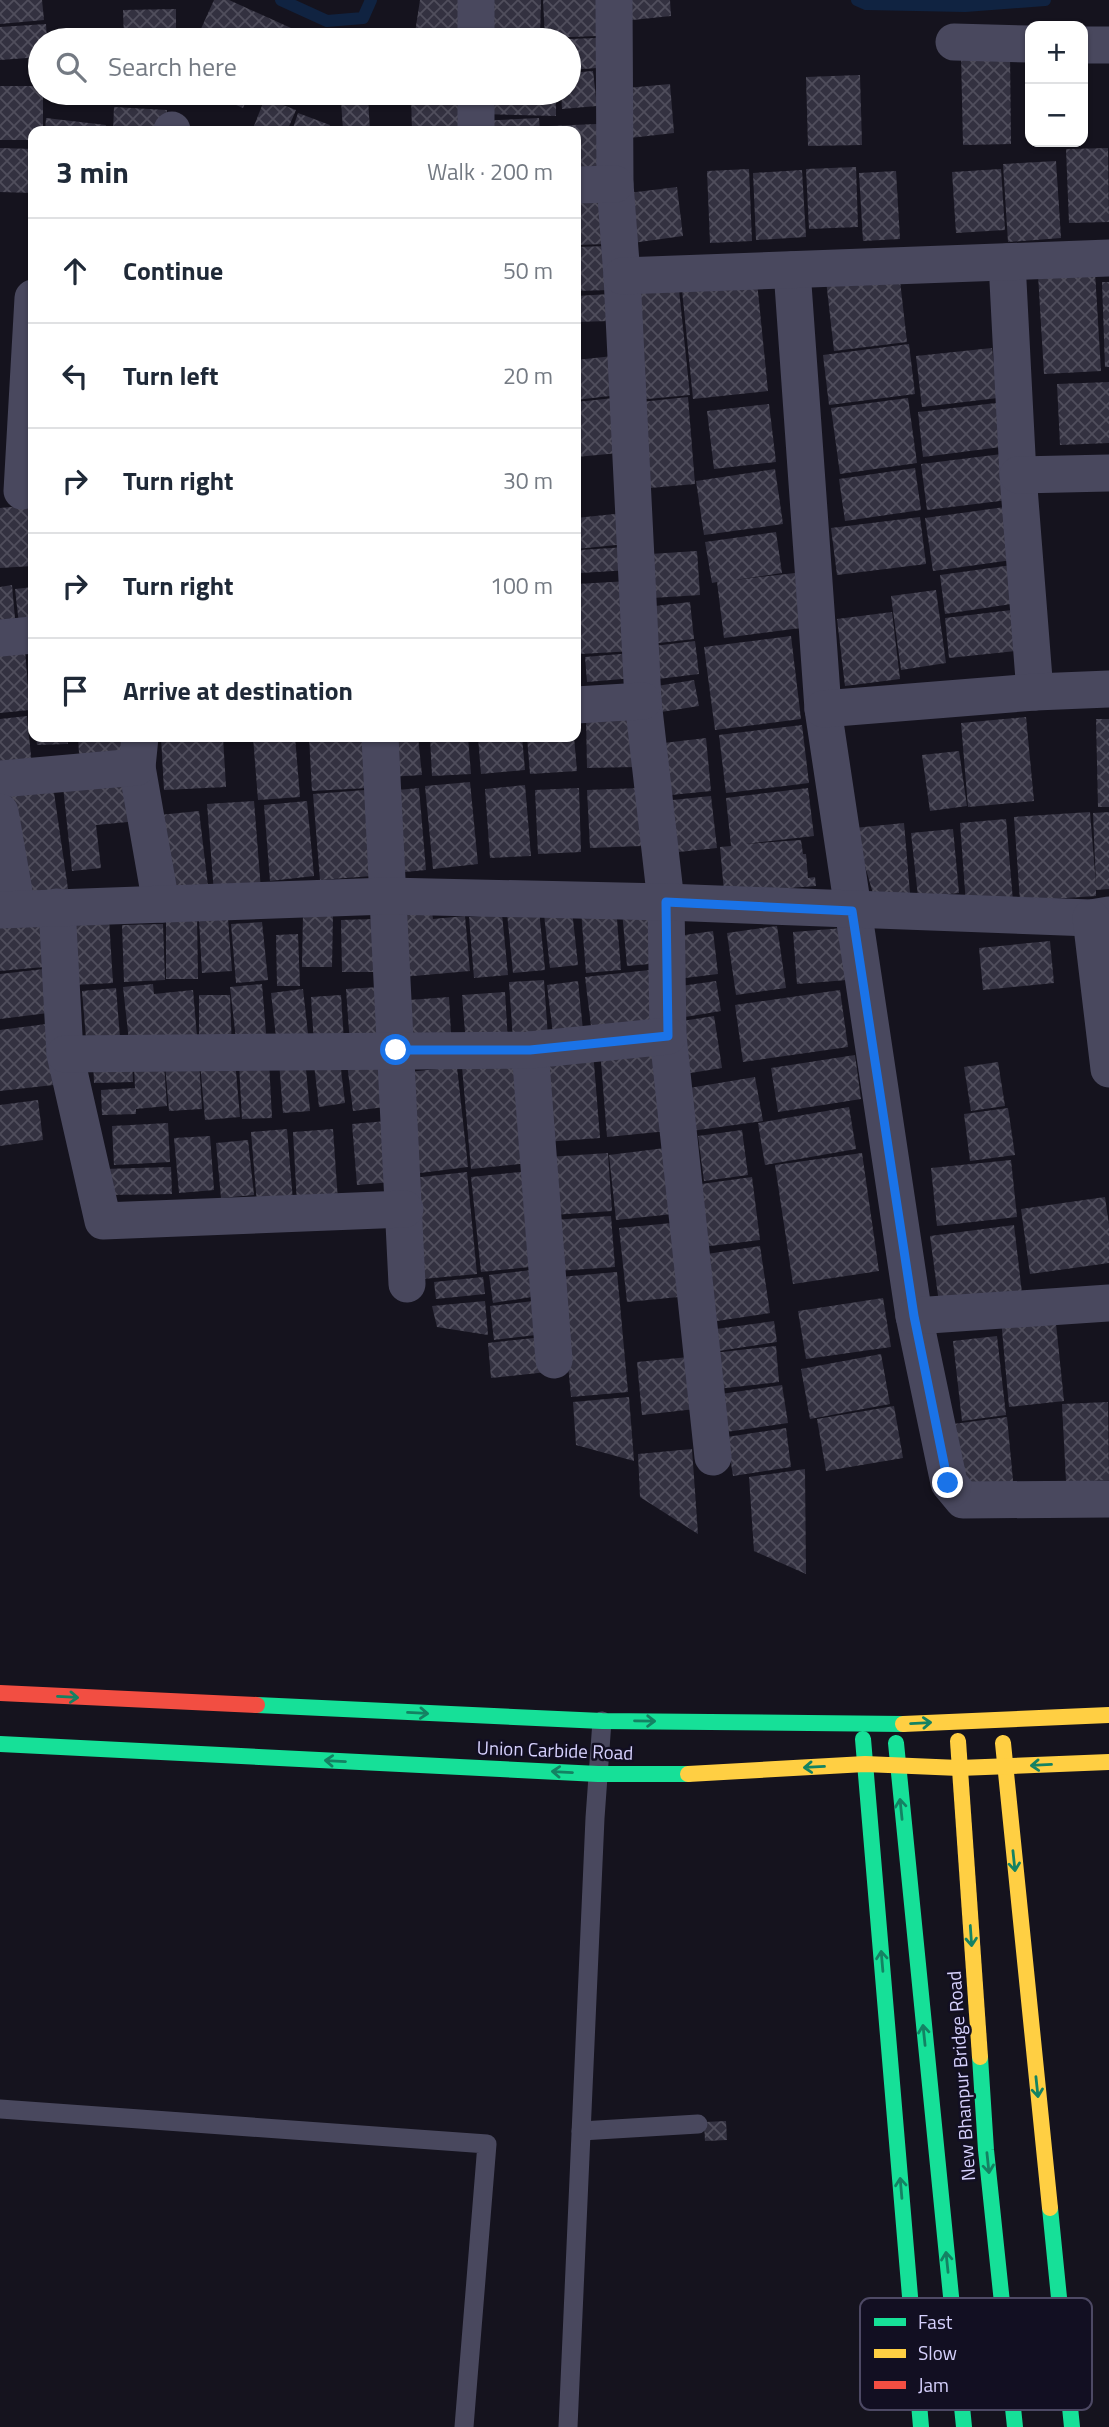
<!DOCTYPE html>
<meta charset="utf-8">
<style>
:root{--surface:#fff;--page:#f6f6f7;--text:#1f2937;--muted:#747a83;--line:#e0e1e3}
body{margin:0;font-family:"Titillium Web",sans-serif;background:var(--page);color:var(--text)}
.controls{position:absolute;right:21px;top:21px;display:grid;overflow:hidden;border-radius:14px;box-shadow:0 2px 5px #0004}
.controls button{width:63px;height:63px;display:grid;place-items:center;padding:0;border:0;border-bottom:2px solid var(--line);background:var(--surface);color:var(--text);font:35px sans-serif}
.stop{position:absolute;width:21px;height:21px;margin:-16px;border:5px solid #1a73e8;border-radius:50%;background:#fff}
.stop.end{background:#1a73e8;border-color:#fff;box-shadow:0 2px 7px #0008}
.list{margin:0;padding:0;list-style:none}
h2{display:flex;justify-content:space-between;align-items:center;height:91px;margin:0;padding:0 28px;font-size:30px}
h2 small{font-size:23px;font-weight:400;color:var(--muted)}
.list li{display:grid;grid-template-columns:46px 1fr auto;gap:21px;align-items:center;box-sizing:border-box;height:105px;padding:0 28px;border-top:2px solid var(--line)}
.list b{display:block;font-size:26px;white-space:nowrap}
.list em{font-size:23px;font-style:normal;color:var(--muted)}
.icon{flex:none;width:38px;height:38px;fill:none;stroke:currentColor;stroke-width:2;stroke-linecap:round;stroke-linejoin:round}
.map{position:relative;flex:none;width:1109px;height:2427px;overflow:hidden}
.search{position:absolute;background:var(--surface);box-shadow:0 2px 5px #0004;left:28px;top:28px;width:553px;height:77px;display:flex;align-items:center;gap:18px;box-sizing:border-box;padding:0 24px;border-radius:38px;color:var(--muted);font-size:26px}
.panel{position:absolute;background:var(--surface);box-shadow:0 2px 5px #0004;left:28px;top:126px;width:553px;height:616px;border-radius:14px}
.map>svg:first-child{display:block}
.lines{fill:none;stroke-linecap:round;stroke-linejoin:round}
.stream{stroke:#102341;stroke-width:12}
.building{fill:url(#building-cross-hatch)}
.lane{stroke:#49485e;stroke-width:19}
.street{stroke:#49485e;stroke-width:37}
.fast{stroke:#16e098;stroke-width:16}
.slow{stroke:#ffcf43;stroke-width:16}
.jam{stroke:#f24e42;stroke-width:16}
.oneway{stroke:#148263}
.route{stroke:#1a73e8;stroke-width:9}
.labels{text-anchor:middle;stroke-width:5;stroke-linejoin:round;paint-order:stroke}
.street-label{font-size:19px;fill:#d6d1fd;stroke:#120f22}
.key{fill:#120f22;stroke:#4d4964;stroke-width:2}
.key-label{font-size:19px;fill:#d6d1fd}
</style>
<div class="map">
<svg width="1109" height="2427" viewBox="0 0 1109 2427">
<defs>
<pattern id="building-cross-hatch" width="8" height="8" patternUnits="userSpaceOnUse" patternTransform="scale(1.75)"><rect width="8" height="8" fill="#333140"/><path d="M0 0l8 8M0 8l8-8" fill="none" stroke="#504e5c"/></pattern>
</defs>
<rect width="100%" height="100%" fill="#15131e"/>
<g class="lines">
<g class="stream">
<path d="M281 0 327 21 363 18 371 0"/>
<path d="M857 0 866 4 965 6 1045 0"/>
</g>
</g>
<g class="building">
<path d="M0 0H42L44 20 0 24Z"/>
<path d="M214 0H229L291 28 286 40H220L200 31Z"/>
<path d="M420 0H469L464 40 414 39Z"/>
<path d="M487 0H541L540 37 486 35Z"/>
<path d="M543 0H596L597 36 545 38Z"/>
<path d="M621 0H670L671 16 623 21Z"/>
<path d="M176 9V40H124L123 10Z"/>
<path d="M46 24 47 40H40V57L0 60V27Z"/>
<path d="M68 34 118 38V40H68Z"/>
<path d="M596 38 597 68 569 70V39Z"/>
<path d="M1010 53 1011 144 963 145 961 54Z"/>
<path d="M593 71 597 106 562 109 561 93H569V73Z"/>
<path d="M860 75 862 145 808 146 806 77Z"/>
<path d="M670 84 674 133 630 138 626 88Z"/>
<path d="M0 86H40V93H43V131H33V140H0Z"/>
<path d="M209 93H250L243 108Z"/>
<path d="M481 93H556V116L480 114Z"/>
<path d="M411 95H464L465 131H412Z"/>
<path d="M265 98 296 110 287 131H252Z"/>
<path d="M368 98 370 131H343L341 100Z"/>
<path d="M114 107 167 110 165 131H113Z"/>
<path d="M298 113 330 125 327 131H292Z"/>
<path d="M46 118 106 125 105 131H45Z"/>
<path d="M539 118 540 131H480L479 121Z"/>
<path d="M597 124 599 167 576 168V131H548V126Z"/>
<path d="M0 148 33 149V193L0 192Z"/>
<path d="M1108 148 1109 222 1069 223 1066 149Z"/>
<path d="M1056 161 1061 238 1008 242 1003 164Z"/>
<path d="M856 167 858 227 809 229 806 169Z"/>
<path d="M749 169 752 241 710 243 707 171Z"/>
<path d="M1001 169 1005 230 956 233 952 172Z"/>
<path d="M802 170 806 237 756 240 753 173Z"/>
<path d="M896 171 900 239 863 241 859 173Z"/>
<path d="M677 187 683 236 625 244 620 194Z"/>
<path d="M605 200 607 244 576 245V201Z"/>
<path d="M608 246 610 290 576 291V247Z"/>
<path d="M756 272 768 391 693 399 681 280Z"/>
<path d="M899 272 907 342 834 351 826 280Z"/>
<path d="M1095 272 1101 371 1044 374 1038 275Z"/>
<path d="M678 280 690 395 637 400 625 286Z"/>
<path d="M1102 282H1109V367H1105Z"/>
<path d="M610 294 611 321 576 322V296Z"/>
<path d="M909 344 915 394 829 405 823 355Z"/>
<path d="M992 348 998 398 922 407 916 356Z"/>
<path d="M613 356 618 395 576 400V360Z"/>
<path d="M1109 382V443L1060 445 1057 384Z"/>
<path d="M688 397 695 484 639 489 631 403Z"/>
<path d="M614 398 619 453 576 457V402Z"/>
<path d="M908 398 917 463 840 474 831 408Z"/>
<path d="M996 403 1001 447 923 457 918 412Z"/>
<path d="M769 404 776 462 714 469 707 411Z"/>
<path d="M1002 454 1008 500 927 510 921 464Z"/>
<path d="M915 468 921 510 845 521 839 479Z"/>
<path d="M775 469 783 524 704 535 696 481Z"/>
<path d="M32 505 33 566 0 568V508Z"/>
<path d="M1005 507 1012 560 933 571 925 518Z"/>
<path d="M624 513 626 544 576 549V518Z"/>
<path d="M920 517 926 564 837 575 831 528Z"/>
<path d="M776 532 782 573 735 580 795 573 801 628 724 638 717 582 712 583 705 542Z"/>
<path d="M628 547 630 570 580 573 579 550Z"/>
<path d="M697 551 700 595 652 598 650 554Z"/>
<path d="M1012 565 1018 603 945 614 940 575Z"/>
<path d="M629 581 633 651 581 654 577 584Z"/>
<path d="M12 585 16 630 0 631V587Z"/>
<path d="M33 587V632L20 633 15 589Z"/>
<path d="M936 590 946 663 901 670 891 596Z"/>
<path d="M690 602 694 639 650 644 646 607Z"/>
<path d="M1020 609 1025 650 949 658 945 618Z"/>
<path d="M892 612 900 679 845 686 837 619Z"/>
<path d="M791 636 801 719 715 730 704 647Z"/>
<path d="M24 639 30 710 0 713V642Z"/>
<path d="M695 641 699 674 658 679 654 646Z"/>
<path d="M576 648H578L581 690 576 691Z"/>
<path d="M632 653 634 678 587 682 585 657Z"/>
<path d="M694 680 699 706 661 712 657 686Z"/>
<path d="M586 715H636V767L587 768Z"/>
<path d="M27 716 32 766 0 769V719Z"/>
<path d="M1026 717 1034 801 968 807 961 723Z"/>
<path d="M1096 719H1109V807H1098Z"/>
<path d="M802 725 809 783 726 793 719 735Z"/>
<path d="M36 737H68V744L37 745Z"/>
<path d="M78 737H135L131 766 80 769Z"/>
<path d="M161 737H223L226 787 164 790Z"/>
<path d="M253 737H295L300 797 258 800Z"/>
<path d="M309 737H364L368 788 312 791Z"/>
<path d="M384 737H418L422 775 388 777Z"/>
<path d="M430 737H468L471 774 432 776Z"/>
<path d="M478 737H522L525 770 481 774Z"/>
<path d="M527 737H574L577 771 530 774Z"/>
<path d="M706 738 711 791 661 796 655 744Z"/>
<path d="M959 751 967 806 930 811 922 755Z"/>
<path d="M133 769 138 821 96 825 101 868 72 871 62 777Z"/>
<path d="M52 779 68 889 20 896 3 787Z"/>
<path d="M470 782 478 864 433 869 425 786Z"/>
<path d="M525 785 531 856 490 858 485 789Z"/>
<path d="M419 788 426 870 394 873 387 791Z"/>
<path d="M579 788 581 852 538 854 535 790Z"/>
<path d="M639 788 642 846 590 848 587 790Z"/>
<path d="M808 788 814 836 745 844 801 840 803 854H806L808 878 815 877 816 886 777 889 725 903 720 847 731 846 726 798Z"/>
<path d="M365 790 372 876 320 880 313 794Z"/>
<path d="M711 796 717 848 669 853 663 801Z"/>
<path d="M254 801 261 890 214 893 207 804Z"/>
<path d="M307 801 314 876 270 881 264 805Z"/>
<path d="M199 811 208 886 167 891 159 815Z"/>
<path d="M1090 812 1096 885 1093 813 1109 812V889L1096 890V896L1020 901 1014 817Z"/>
<path d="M1006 819 1013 901 966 904 960 823Z"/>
<path d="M904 823 910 893 874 897 854 828Z"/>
<path d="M953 829 959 893 918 897 911 833Z"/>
<path d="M431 905 433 919 465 916 470 971 402 977 396 907Z"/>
<path d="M616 907 621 970 586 973 581 911Z"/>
<path d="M655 908 660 963 627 966 622 911Z"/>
<path d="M539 910 545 970 513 973 507 913Z"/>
<path d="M572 910 578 965 550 968 544 914Z"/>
<path d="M39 912 44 967 0 971V917Z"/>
<path d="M333 913 332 967H302L303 914Z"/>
<path d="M502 914 508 975 474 978 469 917Z"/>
<path d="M166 916H197L198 979H166Z"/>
<path d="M228 918 232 971 202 973 199 920Z"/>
<path d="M109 919 113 983 73 985 70 920Z"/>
<path d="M375 919V972H342L341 920Z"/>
<path d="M262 922 268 980 236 983 231 924Z"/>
<path d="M163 924 165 980 124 982 122 925Z"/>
<path d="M777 926 786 988 736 995 727 933Z"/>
<path d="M844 928 847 980 797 984 793 932Z"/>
<path d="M713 931 718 974 677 979 671 937Z"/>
<path d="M298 934 300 986H277L276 935Z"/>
<path d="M1050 941 1054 983 983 990 979 948Z"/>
<path d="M44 969 48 1013 0 1019V974Z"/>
<path d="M659 969 665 1027 592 1034 585 977Z"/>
<path d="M544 980 548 1037 513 1040 509 982Z"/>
<path d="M578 981 583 1030 553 1034 547 985Z"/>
<path d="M716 981 721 1011 679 1018 674 987Z"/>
<path d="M153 984 154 994 193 990 198 1048 130 1050 123 987Z"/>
<path d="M262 984 267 1045 237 1048 230 987Z"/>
<path d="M379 987 383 1041 350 1044 346 989Z"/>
<path d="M116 988 121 1050H87L82 991Z"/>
<path d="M303 989 309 1043 277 1046 271 993Z"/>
<path d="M840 990 848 1047 743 1062 735 1005Z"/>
<path d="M505 992 508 1042 466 1044 462 995Z"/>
<path d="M199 995H230L232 1050 199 1051Z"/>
<path d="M341 995 344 1042 314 1044 311 997Z"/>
<path d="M449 997 451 1033 411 1036 409 1000Z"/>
<path d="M714 1016 722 1068 684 1074 676 1022Z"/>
<path d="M46 1024 53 1085 0 1091V1030Z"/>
<path d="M659 1043 668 1131 607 1137 600 1049Z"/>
<path d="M593 1051 600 1138 544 1142 538 1056Z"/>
<path d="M378 1052 385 1107 353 1111 346 1056Z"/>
<path d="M339 1053 345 1103 319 1107 313 1056Z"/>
<path d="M855 1055 861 1099 778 1112 771 1068Z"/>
<path d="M132 1056 133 1082 94 1083 93 1057Z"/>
<path d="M305 1059 310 1111 283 1113 279 1062Z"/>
<path d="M235 1060 240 1117 205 1120 200 1063Z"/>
<path d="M199 1061 202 1109 169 1111 165 1064Z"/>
<path d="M269 1062 272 1118 242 1119 239 1064Z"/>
<path d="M519 1062 529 1163 471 1169 462 1067Z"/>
<path d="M998 1062 1005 1106 971 1111 964 1067Z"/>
<path d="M164 1064 167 1106 136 1109V1114L102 1115 101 1090 135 1088 134 1066Z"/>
<path d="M457 1067 468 1167 420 1173 408 1072Z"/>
<path d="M755 1077 763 1121 691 1131 683 1089Z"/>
<path d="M38 1100 43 1140 0 1146V1105Z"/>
<path d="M849 1107 856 1149 765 1165 758 1123Z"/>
<path d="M1008 1108 1015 1155 970 1161 964 1114Z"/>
<path d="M387 1121 392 1182 357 1185 352 1124Z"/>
<path d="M168 1123 170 1162 114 1165 112 1126Z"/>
<path d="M287 1129 293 1201 257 1204 251 1132Z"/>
<path d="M333 1129 338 1201 297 1204 293 1132Z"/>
<path d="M742 1130 748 1175 704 1181 698 1136Z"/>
<path d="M210 1136 214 1190 179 1193 174 1138Z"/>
<path d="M248 1140 254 1195 221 1198 216 1143Z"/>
<path d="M665 1148 673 1214 616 1220 609 1155Z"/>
<path d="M608 1153 612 1211 552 1215 548 1157Z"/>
<path d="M862 1153 879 1271 793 1284 775 1165Z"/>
<path d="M1011 1160 1017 1217 937 1226 931 1168Z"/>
<path d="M171 1167 172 1194 105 1195 104 1169Z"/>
<path d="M529 1171 539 1266 481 1272 471 1177Z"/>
<path d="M467 1172 477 1274 423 1279 412 1178Z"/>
<path d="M752 1177 760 1240 702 1247 694 1185Z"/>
<path d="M1105 1197 1109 1225V1263L1030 1274 1021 1209Z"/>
<path d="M611 1216 615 1267 557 1271 553 1220Z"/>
<path d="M672 1223 679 1297 627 1302 619 1228Z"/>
<path d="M1014 1225 1022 1293 939 1303 930 1236Z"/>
<path d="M760 1246 770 1313 717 1321 707 1254Z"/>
<path d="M540 1269 544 1295 493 1303 489 1275Z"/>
<path d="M617 1272 628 1392 571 1397 560 1277Z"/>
<path d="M483 1277 485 1294 436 1299 434 1282Z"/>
<path d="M883 1298 891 1347 806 1359 798 1311Z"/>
<path d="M542 1300 545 1334 494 1340 490 1306Z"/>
<path d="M485 1301 488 1335 437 1327 432 1306Z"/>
<path d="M1055 1314 1064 1401 1009 1407 1001 1319Z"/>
<path d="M774 1321 777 1342 719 1351 716 1329Z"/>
<path d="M997 1336 1006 1415 962 1421 953 1341Z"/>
<path d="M543 1337 547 1372 491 1378 488 1343Z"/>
<path d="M776 1346 779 1382 717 1389 713 1353Z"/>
<path d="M881 1354 890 1404 810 1419 801 1369Z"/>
<path d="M689 1357 695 1409 642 1415 637 1362Z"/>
<path d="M782 1385 788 1423 726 1432 721 1394Z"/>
<path d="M629 1397 634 1461 576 1445 573 1402Z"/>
<path d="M1108 1402 1109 1480 1066 1482 1062 1404Z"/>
<path d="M894 1406 903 1458 826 1471 817 1419Z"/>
<path d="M1007 1417 1014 1491 961 1494 953 1424Z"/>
<path d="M786 1428 791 1467 733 1476 727 1437Z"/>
<path d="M692 1449 698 1534 640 1497 638 1454Z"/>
<path d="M805 1469 806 1574 754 1551 749 1477Z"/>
<path d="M726 2121 727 2140 705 2141 704 2122Z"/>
</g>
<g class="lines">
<g class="lane">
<path d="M0 2109 487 2144 464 2427"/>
<path d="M581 2131 698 2124"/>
<path d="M568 2427 595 1818 602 1721"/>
</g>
<g class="street">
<path d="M476 0V40"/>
<path d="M614 0 615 184 622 276 643 701 666 902 668 1036 713 1457"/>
<path d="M954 42 1030 44"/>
<path d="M1083 45H1109"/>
<path d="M476 93V131"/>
<path d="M172 131V130"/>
<path d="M576 185 615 184"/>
<path d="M1007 262 1018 475 1035 692"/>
<path d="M792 270 823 709 914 1316 949 1483 963 1500 1109 1499"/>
<path d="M622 276 1109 258"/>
<path d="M1018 475 1109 473"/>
<path d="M22 491 33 298"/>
<path d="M0 638 33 635"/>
<path d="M576 705 643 701"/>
<path d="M823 709 1035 692 1109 689"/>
<path d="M380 737 407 1284"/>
<path d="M137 767 161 904"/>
<path d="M0 779 137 767 140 737"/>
<path d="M0 812 17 909"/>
<path d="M57 907 65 1054 103 1221 405 1209"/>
<path d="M0 910 388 896 666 902 1091 918 1109 915"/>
<path d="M1091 918 1109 1069"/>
<path d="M530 1050 554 1360"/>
<path d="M65 1054 530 1050 668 1036"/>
<path d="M914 1316 1109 1303"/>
</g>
<g class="fast">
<path d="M257 1705 602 1721 903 1724"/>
<path d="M863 1739 921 2427"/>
<path d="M896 1743 964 2427"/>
<path d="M0 1744 598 1774H688"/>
<path d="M980 2057 986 2150 1015 2427"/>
<path d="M1050 2208 1072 2427"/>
</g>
<g class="slow">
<path d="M903 1724 1109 1715"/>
<path d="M958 1741 980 2057"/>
<path d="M1003 1743 1050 2208"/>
<path d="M688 1774 865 1764 959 1768 1109 1762"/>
</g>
<path class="jam" d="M0 1693 257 1705"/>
</g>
<defs><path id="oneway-shaft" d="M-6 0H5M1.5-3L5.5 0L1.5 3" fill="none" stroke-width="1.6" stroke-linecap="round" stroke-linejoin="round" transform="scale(1.75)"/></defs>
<g class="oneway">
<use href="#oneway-shaft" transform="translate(68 1697) rotate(3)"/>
<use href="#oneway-shaft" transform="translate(418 1713) rotate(3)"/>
<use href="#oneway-shaft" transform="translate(645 1721) rotate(1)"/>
<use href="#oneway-shaft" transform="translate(921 1723) rotate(-3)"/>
<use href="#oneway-shaft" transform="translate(335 1761) rotate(-177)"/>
<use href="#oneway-shaft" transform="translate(1041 1765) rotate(177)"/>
<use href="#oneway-shaft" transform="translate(814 1767) rotate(177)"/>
<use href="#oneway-shaft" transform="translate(562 1772) rotate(-177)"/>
<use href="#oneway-shaft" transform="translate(901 1809) rotate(-96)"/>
<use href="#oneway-shaft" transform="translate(1014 1861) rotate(84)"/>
<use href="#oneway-shaft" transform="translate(971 1936) rotate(86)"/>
<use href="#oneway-shaft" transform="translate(882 1961) rotate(-95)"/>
<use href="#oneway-shaft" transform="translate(924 2035) rotate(-96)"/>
<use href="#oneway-shaft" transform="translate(1037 2087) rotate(84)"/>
<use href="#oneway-shaft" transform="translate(988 2163) rotate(84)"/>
<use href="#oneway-shaft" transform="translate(901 2188) rotate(-95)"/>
<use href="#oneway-shaft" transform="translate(947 2262) rotate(-96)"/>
</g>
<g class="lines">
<path class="route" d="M396 1050H530L668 1036 666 902 852 911 914 1316 948 1483"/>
</g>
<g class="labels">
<g class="street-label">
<text transform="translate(555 1750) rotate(2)" y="7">Union Carbide Road</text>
<text transform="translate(961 2076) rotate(-94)" y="7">New Bhanpur Bridge Road</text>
</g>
</g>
<rect x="860" y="2298" width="232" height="112" rx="10" class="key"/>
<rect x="874" y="2318" width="32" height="8" fill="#16e098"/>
<rect x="874" y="2349" width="32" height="9" fill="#ffcf43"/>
<rect x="874" y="2381" width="32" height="8" fill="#f24e42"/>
<g class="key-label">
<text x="918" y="2329">Fast</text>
<text x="918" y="2360">Slow</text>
<text x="918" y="2392">Jam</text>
</g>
</svg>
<div class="controls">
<button>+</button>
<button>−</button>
</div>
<div class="stop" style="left:396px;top:1050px"></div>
<div class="stop end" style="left:948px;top:1483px"></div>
<div class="search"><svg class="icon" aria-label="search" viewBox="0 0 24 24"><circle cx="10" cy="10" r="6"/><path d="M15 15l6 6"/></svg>Search here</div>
<section class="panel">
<h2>3 min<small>Walk · 200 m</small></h2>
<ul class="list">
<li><svg class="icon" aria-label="ahead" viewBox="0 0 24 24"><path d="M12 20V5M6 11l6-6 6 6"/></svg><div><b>Continue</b></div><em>50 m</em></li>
<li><svg class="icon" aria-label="left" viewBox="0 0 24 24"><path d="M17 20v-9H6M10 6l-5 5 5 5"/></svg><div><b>Turn left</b></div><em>20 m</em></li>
<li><svg class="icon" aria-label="right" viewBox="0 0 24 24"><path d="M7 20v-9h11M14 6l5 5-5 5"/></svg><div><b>Turn right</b></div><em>30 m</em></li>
<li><svg class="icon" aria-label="right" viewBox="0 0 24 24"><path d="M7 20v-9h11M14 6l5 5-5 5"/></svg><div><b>Turn right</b></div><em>100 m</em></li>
<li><svg class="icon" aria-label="arrive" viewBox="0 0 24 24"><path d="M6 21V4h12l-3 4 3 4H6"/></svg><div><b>Arrive at destination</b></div></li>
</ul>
</section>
</div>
